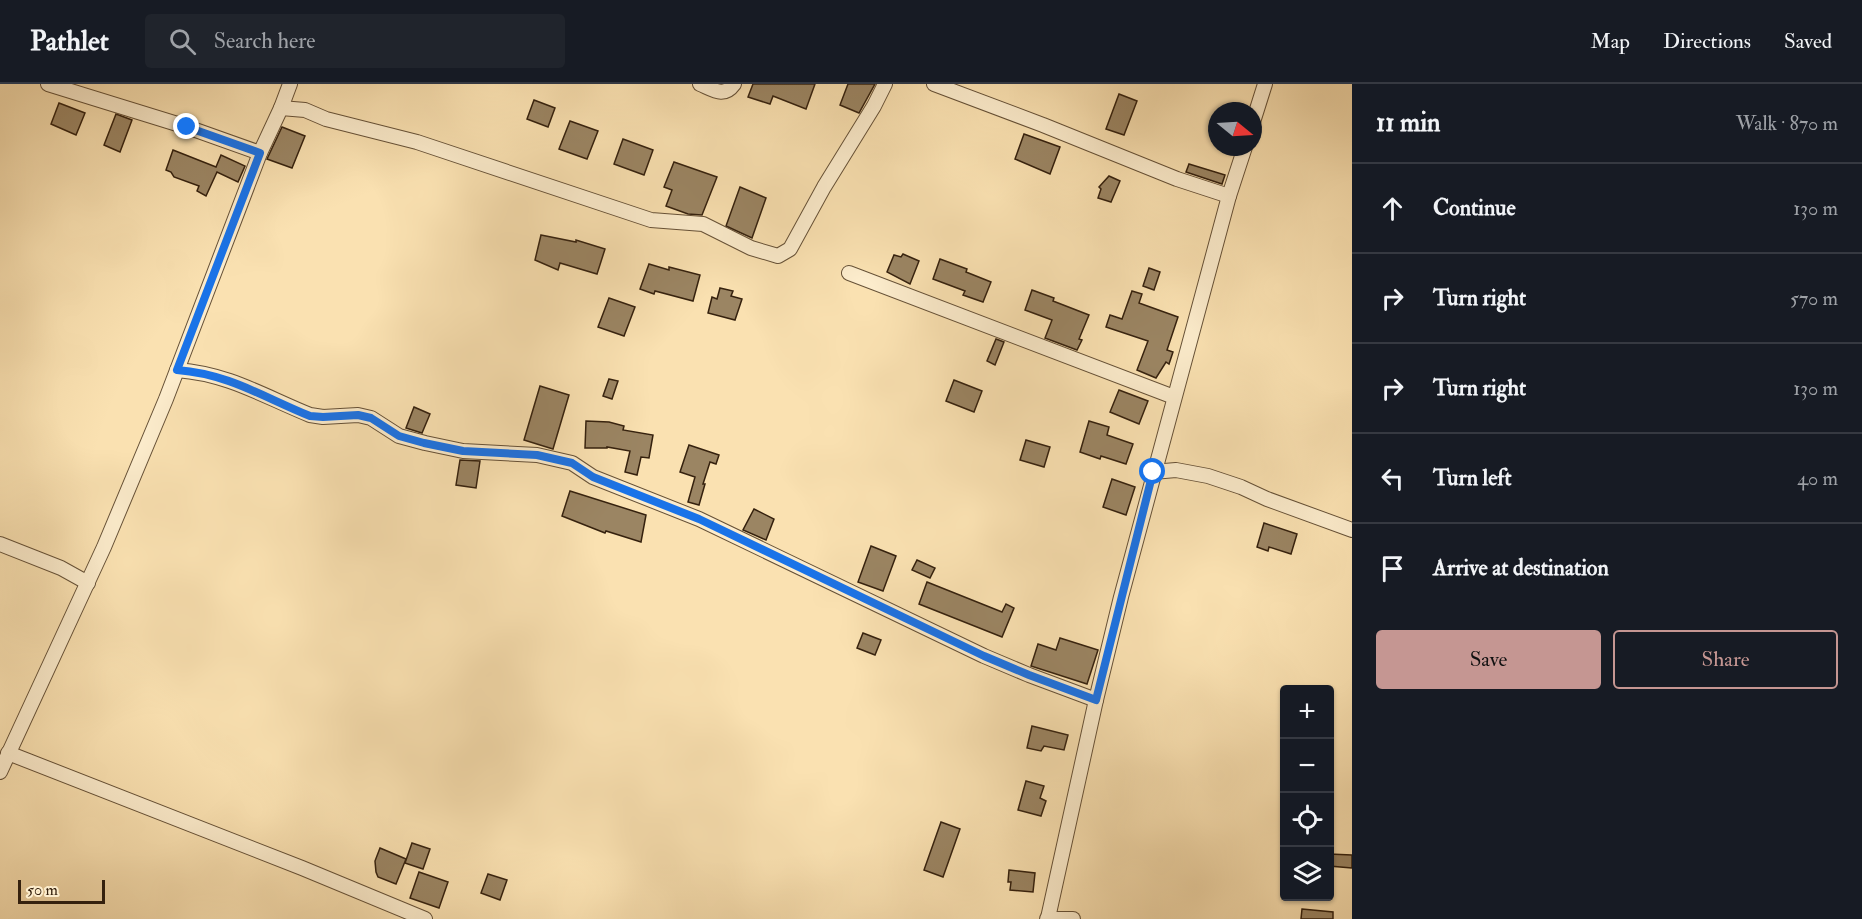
<!DOCTYPE html>
<meta charset="utf-8">
<style>
:root{--surface:#171b24;--page:#20242c;--text:#f1f3f6;--muted:#9ea1a6;--line:#363941;--accent:#c59692}
body{margin:0;font-family:"IM FELL Double Pica",serif;background:var(--page);color:var(--text)}
.controls{position:absolute;right:18px;bottom:18px;display:grid;overflow:hidden;border-radius:6px;box-shadow:0 2px 4px #0004}
.controls button{width:54px;height:54px;display:grid;place-items:center;padding:0;border:0;border-bottom:2px solid var(--line);background:var(--surface);color:var(--text);font:30px sans-serif}
.compass{position:absolute;left:1208px;top:18px;width:54px;height:54px;border-radius:50%;background:var(--surface);box-shadow:0 2px 4px #0004;rotate:108deg}
.scale{position:absolute;left:18px;bottom:15px;width:87px;box-sizing:border-box;padding-left:6px;border:3px solid #35210e;border-top:0;font-size:16px;line-height:21px;white-space:nowrap;color:#35210e;-webkit-text-stroke:4px #fceccc;paint-order:stroke}
.stop{position:absolute;width:18px;height:18px;margin:-14px;border:4px solid #1a73e8;border-radius:50%;background:#fff}
.stop.end{background:#1a73e8;border-color:#fff;box-shadow:0 2px 6px #0008}
.list{margin:0;padding:0;list-style:none}
h2{display:flex;justify-content:space-between;align-items:center;height:78px;margin:0;padding:0 24px;font-size:26px}
h2 small{font-size:20px;font-weight:400;color:var(--muted)}
.list li{display:grid;grid-template-columns:39px 1fr auto;gap:18px;align-items:center;box-sizing:border-box;height:90px;padding:0 24px;border-top:2px solid var(--line)}
.list b{display:block;font-size:22px;white-space:nowrap}
.list em{font-size:20px;font-style:normal;color:var(--muted)}
.actions{display:flex;gap:12px;padding:18px 24px}
.actions a{flex:1;padding:14px 0;border:2px solid var(--accent);border-radius:6px;text-align:center;font-size:21px;color:var(--accent)}
.actions .main{background:var(--accent);color:#111}
.icon{flex:none;width:33px;height:33px;fill:none;stroke:currentColor;stroke-width:2;stroke-linecap:round;stroke-linejoin:round}
.map{position:relative;flex:none;width:1352px;height:835px;overflow:hidden}
header{display:flex;align-items:center;gap:36px;box-sizing:border-box;height:84px;padding:0 30px;background:var(--surface);border-bottom:2px solid var(--line)}
header strong{font-size:28px}
nav{display:flex;gap:33px;margin-inline-start:auto;font-size:21px}
.search{width:420px;height:54px;background:var(--page);display:flex;align-items:center;gap:15px;box-sizing:border-box;padding:0 21px;border-radius:6px;color:var(--muted);font-size:22px}
main{display:flex}
aside{flex:1;background:var(--surface)}
.map>svg:first-child{display:block}
.building{fill:#9b8563;stroke:#35210e;stroke-width:1.5}
.lines{fill:none;stroke-linecap:round;stroke-linejoin:round}
.street-casing{stroke:#665137;stroke-width:16}
.street{stroke:#fceccc;stroke-width:14}
.route{stroke:#1a73e8;stroke-width:8}
</style>
<header>
<strong>Pathlet</strong>
<div class="search"><svg class="icon" aria-label="search" viewBox="0 0 24 24"><circle cx="10" cy="10" r="6"/><path d="M15 15l6 6"/></svg>Search here</div>
<nav><a>Map</a><a>Directions</a><a>Saved</a></nav>
</header>
<main>
<div class="map">
<svg width="1352" height="835" viewBox="0 0 1352 835">
<rect width="100%" height="100%" fill="#fae1b1"/>
<filter id="stains"><feTurbulence type="fractalNoise" baseFrequency=".00333" numOctaves="4"/><feColorMatrix values="0 0 0 0 .2 0 0 0 0 .09 0 0 0 0 .02 0 0 0 .5 -.17"/></filter>
<radialGradient id="worn" r=".72"><stop offset=".6" stop-color="#630" stop-opacity="0"/><stop offset="1" stop-color="#630" stop-opacity=".3"/></radialGradient>
<g class="building">
<path d="M753 0H815L806 25 773 12 770 20 748 13Z"/>
<path d="M848 0H875L859 29 840 21Z"/>
<path d="M1119 10 1137 17 1124 51 1106 45Z"/>
<path d="M534 16 555 24 548 43 527 35Z"/>
<path d="M59 19 85 29 76 51 51 40Z"/>
<path d="M116 30 132 36 120 68 104 61Z"/>
<path d="M570 37 598 47 587 75 559 65Z"/>
<path d="M282 43 305 52 292 84 267 75Z"/>
<path d="M1024 50 1060 63 1050 90 1015 75Z"/>
<path d="M623 55 653 66 644 91 614 80Z"/>
<path d="M173 66 216 83 221 71 245 82 238 98 217 88 206 112 197 107 199 102 174 93 171 88 166 86Z"/>
<path d="M674 78 717 93 702 131 688 130 666 122 672 106 664 103Z"/>
<path d="M1189 80 1225 91 1222 100 1186 88Z"/>
<path d="M1109 92 1120 97 1111 118 1098 114 1101 105 1099 103Z"/>
<path d="M740 103 766 114 752 154 726 142Z"/>
<path d="M541 151 576 158V156L605 165 597 190 560 179 558 186 535 176Z"/>
<path d="M903 170 919 177 910 200 887 188 894 171 901 173Z"/>
<path d="M940 175 967 185 966 188 991 198 983 218 963 211 965 207 933 195Z"/>
<path d="M649 180 669 186V183L700 191 693 217 655 207 654 210 640 205Z"/>
<path d="M1149 184 1160 188 1154 206 1143 202Z"/>
<path d="M720 204 733 207 731 212 742 215 735 236 708 229 712 213 717 215Z"/>
<path d="M1032 206 1054 214 1053 217 1089 231 1079 255 1082 256 1077 266 1045 254 1052 236 1025 226Z"/>
<path d="M1132 207 1142 210 1139 219 1178 233 1167 266 1173 268 1169 280 1166 278 1156 294 1137 286 1148 257 1106 243 1110 231 1122 235Z"/>
<path d="M609 214 635 223 624 252 598 243Z"/>
<path d="M996 255 1004 258 995 281 987 277Z"/>
<path d="M609 295 618 297 612 315 603 312Z"/>
<path d="M954 296 982 307 974 328 946 317Z"/>
<path d="M540 302 569 311 553 365 524 356Z"/>
<path d="M1119 306 1148 317 1139 340 1110 328Z"/>
<path d="M414 323 430 330 422 349 406 344Z"/>
<path d="M586 337 609 338 624 342 623 346 653 351 649 374 641 373 637 391 625 388 630 367 607 363V364H585Z"/>
<path d="M1089 337 1109 343 1107 351 1133 360 1126 380 1101 372 1100 375 1080 368Z"/>
<path d="M1026 356 1050 363 1044 383 1020 376Z"/>
<path d="M689 361 719 371 716 380 710 378 703 400H705L699 421 688 418 695 393 680 388Z"/>
<path d="M460 376 480 377 476 404 456 401Z"/>
<path d="M1112 395 1135 403 1126 431 1103 423Z"/>
<path d="M570 407 646 431 641 458 606 447 605 449 562 432Z"/>
<path d="M754 425 774 435 766 456 743 446Z"/>
<path d="M1264 439 1297 450 1291 470 1269 463 1268 467 1257 463Z"/>
<path d="M871 462 896 472 883 507 858 498Z"/>
<path d="M917 476 935 484 930 494 912 486Z"/>
<path d="M927 498 1002 528 1006 520 1014 524 1002 553 919 520Z"/>
<path d="M863 549 881 556 875 571 857 564Z"/>
<path d="M1060 554 1098 566 1087 600 1031 582 1038 560 1056 566Z"/>
<path d="M1032 642 1068 651 1064 666 1044 662 1041 667 1027 664Z"/>
<path d="M1026 697 1044 702 1040 714 1046 717 1041 732 1018 726Z"/>
<path d="M941 738 960 745 943 793 924 786Z"/>
<path d="M412 759 430 765 423 785 405 779Z"/>
<path d="M380 764 406 775 396 800 378 793 376 788 375 777Z"/>
<path d="M1329 770 1352 771V784L1329 782Z"/>
<path d="M1009 786 1035 789 1033 808 1010 806 1011 798H1008Z"/>
<path d="M419 788 448 798 439 824 410 814Z"/>
<path d="M488 790 507 796 500 816 481 809Z"/>
<path d="M1302 825 1333 828V835H1301Z"/>
</g>
<g class="lines">
<g class="street-casing">
<g id="street">
<path d="M48 0 187 43 260 69"/>
<path d="M700 0C714 6 724 14 734 0"/>
<path d="M934 0 1043 41 1177 95 1229 112"/>
<path d="M281 24 290 0"/>
<path d="M1253 38 1265 0"/>
<path d="M849 189 1174 313"/>
<path d="M177 286C229 290 263 312 310 331L323 333 358 331 371 334 399 352 425 359 463 367 537 371 572 379 593 393 699 435 984 572 1029 591 1096 616"/>
<path d="M1153 388 1176 386 1208 392 1241 403 1267 415 1352 446"/>
<path d="M0 460 61 484 88 499"/>
<path d="M8 669 302 784 425 835"/>
<path d="M0 688 104 463 166 315 260 69 281 24 305 26 326 35 417 58 651 136 703 140 751 164 778 172 790 165 824 103 874 22 885 0"/>
<path d="M1048 834 1096 616 1121 513 1229 112 1245 63"/>
<path d="M1047 835H1073"/>
</g>
</g>
<use href="#street" class="street"/>
</g>
<g class="lines">
<path class="route" d="M187 43 260 69 177 286C229 290 263 313 310 332L323 333 358 331 371 334 399 352 424 359 463 367 537 371 572 379 593 393 699 435 984 572 1029 591 1096 616 1153 388"/>
</g>
<rect width="100%" height="100%" filter="url(#stains)"/>
<rect width="100%" height="100%" fill="url(#worn)"/>
</svg>
<div class="controls">
<button>+</button>
<button>−</button>
<button><svg class="icon" aria-label="locate" viewBox="0 0 24 24"><circle cx="12" cy="12" r="6"/><path d="M12 2v4M12 18v4M2 12h4M18 12h4"/></svg></button>
<button><svg class="icon" aria-label="layers" viewBox="0 0 24 24"><path d="M12 4l9 5-9 5-9-5zM3 14l9 5 9-5"/></svg></button>
</div>
<svg class="compass" viewBox="-18 -18 36 36"><path d="M0-13l5 13h-10z" fill="#e53935"/><path d="M0 13l5-13h-10z" fill="#9ea1a6"/></svg>
<div class="scale">50 m</div>
<div class="stop" style="left:1153px;top:388px"></div>
<div class="stop end" style="left:187px;top:43px"></div>
</div>
<aside>
<h2>11 min<small>Walk · 870 m</small></h2>
<ul class="list">
<li><svg class="icon" aria-label="ahead" viewBox="0 0 24 24"><path d="M12 20V5M6 11l6-6 6 6"/></svg><div><b>Continue</b></div><em>130 m</em></li>
<li><svg class="icon" aria-label="right" viewBox="0 0 24 24"><path d="M7 20v-9h11M14 6l5 5-5 5"/></svg><div><b>Turn right</b></div><em>570 m</em></li>
<li><svg class="icon" aria-label="right" viewBox="0 0 24 24"><path d="M7 20v-9h11M14 6l5 5-5 5"/></svg><div><b>Turn right</b></div><em>130 m</em></li>
<li><svg class="icon" aria-label="left" viewBox="0 0 24 24"><path d="M17 20v-9H6M10 6l-5 5 5 5"/></svg><div><b>Turn left</b></div><em>40 m</em></li>
<li><svg class="icon" aria-label="arrive" viewBox="0 0 24 24"><path d="M6 21V4h12l-3 4 3 4H6"/></svg><div><b>Arrive at destination</b></div></li>
</ul>
<div class="actions"><a class="main">Save</a><a>Share</a></div>
</aside>
</main>
